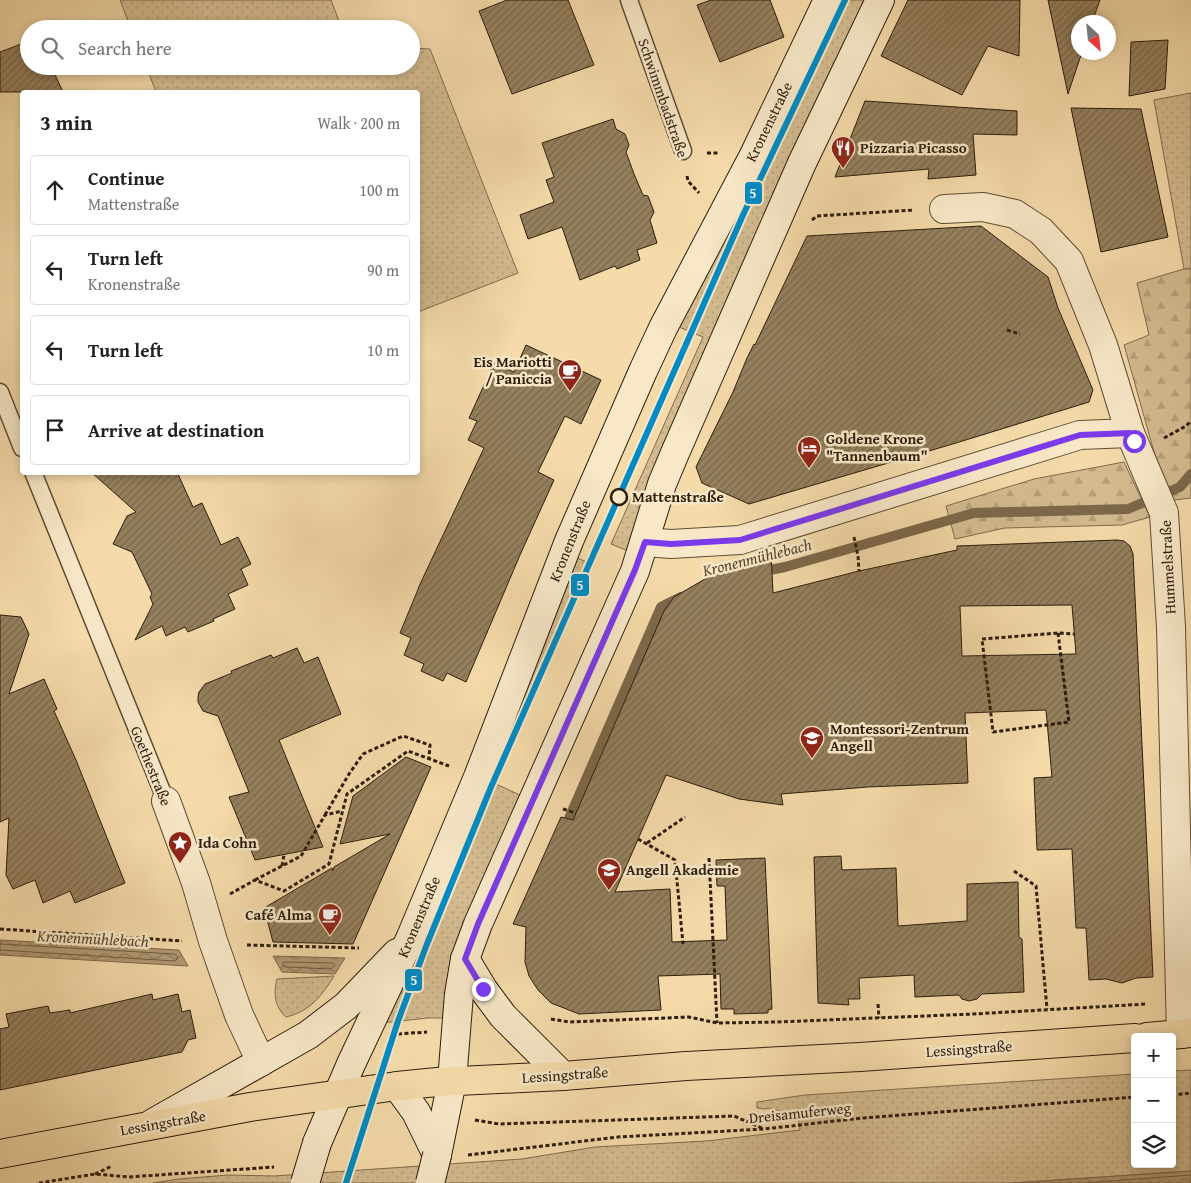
<!DOCTYPE html>
<meta charset="utf-8">
<style>
:root{--surface:#fff;--page:#f2f2f2;--text:#202124;--muted:#757577;--line:#e0e0e0}
body{margin:0;font-family:"Gentium Book Plus",serif;background:var(--page);color:var(--text)}
.controls{position:absolute;right:15px;bottom:15px;display:grid;overflow:hidden;border-radius:5px;box-shadow:0 2px 8px #0003}
.controls button{width:45px;height:45px;display:grid;place-items:center;padding:0;border:0;border-bottom:1px solid var(--line);background:var(--surface);color:var(--text);font:25px sans-serif}
.compass{position:absolute;left:1071px;top:15px;width:45px;height:45px;border-radius:50%;background:var(--surface);box-shadow:0 2px 8px #0003;rotate:153deg}
.stop{position:absolute;width:15px;height:15px;margin:-11px;border:4px solid #7c3aed;border-radius:50%;background:#fff}
.stop.end{background:#7c3aed;border-color:#fff;box-shadow:0 1px 5px #0008}
.list{margin:0;padding:0;list-style:none}
h2{display:flex;justify-content:space-between;align-items:center;height:65px;margin:0;padding:0 20px;font-size:21px}
h2 small{font-size:16px;font-weight:400;color:var(--muted)}
.list li{display:grid;grid-template-columns:32px 1fr auto;gap:15px;align-items:center;box-sizing:border-box;height:70px;margin:0 10px 10px;padding:0 10px;border:1px solid var(--line);border-radius:5px}
.list b{display:block;font-size:19px;white-space:nowrap}
.list p{margin:0;font-size:16px;white-space:nowrap;color:var(--muted)}
.list em{font-size:16px;font-style:normal;color:var(--muted)}
.icon{flex:none;width:28px;height:28px;fill:none;stroke:currentColor;stroke-width:2;stroke-linecap:round;stroke-linejoin:round}
.map{position:relative;flex:none;width:1191px;height:1183px;overflow:hidden}
.search{position:absolute;background:var(--surface);box-shadow:0 2px 8px #0003;left:20px;top:20px;width:400px;height:55px;display:flex;align-items:center;gap:12px;box-sizing:border-box;padding:0 18px;border-radius:28px;color:var(--muted);font-size:19px}
.panel{position:absolute;background:var(--surface);box-shadow:0 2px 8px #0003;left:20px;top:90px;width:400px;height:385px;border-radius:5px}
.map>svg:first-child{display:block}
.grass{fill:url(#grass-dots);stroke:#806c4e}
.forest{fill:url(#forest-firs);stroke:#806c4e}
.water{fill:url(#water-waves);stroke:#7c684a}
.lines{fill:none;stroke-linecap:round;stroke-linejoin:round}
.shore{stroke:#6f5c40;stroke-width:1}
.stream{stroke:#7c684a;stroke-width:10}
.building{fill:url(#building-hatch);stroke:#2d1d0c;fill-rule:evenodd}
.service-casing{stroke:#5f4c34;stroke-width:19}
.minor-casing{stroke:#5f4c34;stroke-width:30}
.secondary-casing{stroke:#2d1d0c;stroke-width:30}
.primary-casing{stroke:#2d1d0c;stroke-width:30}
.trunk-casing{stroke:#2d1d0c;stroke-width:30}
.path{stroke:#2d1d0c;stroke-width:3;stroke-dasharray:4 2.5;stroke-linecap:butt}
.service{stroke:#f8e8c8;stroke-width:16}
.minor{stroke:#f8e8c8;stroke-width:28}
.secondary{stroke:#f8e8c8;stroke-width:28}
.primary{stroke:#f5dbaa;stroke-width:28}
.trunk{stroke:#f5dbaa;stroke-width:28}
.secondary-bridge-casing{stroke:#2d1d0c;stroke-width:30;stroke-linecap:butt}
.secondary-bridge{stroke:#f8e8c8;stroke-width:28}
.tram-1-casing{stroke:#f8e8c8;stroke-width:10}
.tram-1{stroke:#008bc5;stroke-width:6}
.route{stroke:#7c3aed;stroke-width:6}
.stop-dot{fill:#f8e8c8;stroke:#2d1d0c;stroke-width:2.5}
.labels{text-anchor:middle;stroke-width:5;stroke-linejoin:round;paint-order:stroke}
.street-label{font-size:15px;fill:#2d1d0c;stroke:#f8e8c8}
.poi-label{font-size:15px;font-weight:bold;fill:#2d1d0c;stroke:#f8e8c8;text-anchor:start}
.stop-label{font-size:15px;font-weight:bold;fill:#2d1d0c;stroke:#f8e8c8;text-anchor:start}
.water-label{font-size:16px;font-style:italic;fill:#5b4930;stroke:#f8e8c8}
.line-badge{stroke:#f8e8c8;stroke-width:2}
.badge-label{font-size:14px;text-anchor:middle;font-weight:bold;fill:#fff}
</style>
<div class="map">
<svg width="1191" height="1183" viewBox="0 0 1191 1183">
<defs>
<pattern id="grass-dots" width="8" height="8" patternUnits="userSpaceOnUse" patternTransform="scale(1.25)"><rect width="8" height="8" fill="#d3bb8f"/><path d="M2 2h.1M6 6h.1" fill="none" stroke="#b5a07a" stroke-width="1.8" stroke-linecap="round"/></pattern>
<pattern id="forest-firs" width="22" height="20" patternUnits="userSpaceOnUse" patternTransform="scale(1.25)"><rect width="22" height="20" fill="#d3bb8f"/><path d="M5 1l3.5 6h-7zM16 11l3.5 6h-7z" fill="#b5a07a"/></pattern>
<pattern id="water-waves" width="16" height="10" patternUnits="userSpaceOnUse" patternTransform="scale(1.25)"><rect width="16" height="10" fill="#b19a74"/><path d="M0 5q4-4 8 0t8 0" fill="none" stroke="#907d5e"/></pattern>
<pattern id="building-hatch" width="6" height="6" patternUnits="userSpaceOnUse" patternTransform="scale(1.25)"><rect width="6" height="6" fill="#95805e"/><path d="M-1 1l2-2M0 6l6-6M5 7l2-2" fill="none" stroke="#7a684c"/></pattern>
</defs>
<rect width="100%" height="100%" fill="#f5dbaa"/>
<filter id="stains"><feTurbulence type="fractalNoise" baseFrequency=".004" numOctaves="4"/><feColorMatrix values="0 0 0 0 .2 0 0 0 0 .09 0 0 0 0 .02 0 0 0 .5 -.17"/></filter>
<radialGradient id="worn" r=".72"><stop offset=".6" stop-color="#630" stop-opacity="0"/><stop offset="1" stop-color="#630" stop-opacity=".3"/></radialGradient>
<g class="grass">
<path d="M120 0H331L342 29H131Z"/>
<path d="M836 0H871L633 553 611 544 703 337 674 325Z"/>
<path d="M411 48 430 49 518 273 418 312V92H156L146 66H411Z"/>
<path d="M1191 93V269H1184L1154 100Z"/>
<path d="M572 556 592 564 496 784 524 797 450 1018H428L381 1023Z"/>
<path d="M334 976C321 997 310 1011 286 1017 275 1007 273 994 277 979Z"/>
<path d="M1191 1070V1171L1013 1183H153L179 1179 228 1175 274 1176 522 1159 595 1147 707 1141 800 1130 798 1116 769 1108 766 1109 757 1108V1102L805 1095 1135 1074V1164H1172V1071Z"/>
</g>
<g class="forest">
<path d="M1184 269H1191V498L1174 500 1154 452 1124 345 1149 335 1137 283Z"/>
<path d="M1124 462 1150 517 1122 525 1005 528 955 539 946 506 1034 479Z"/>
</g>
<g class="water">
<path d="M0 940 179 950 188 966 0 955Z"/>
<path d="M273 956 345 958 335 974 282 972Z"/>
<path d="M1191 1171V1183H1013Z"/>
</g>
<g class="lines">
<g class="shore">
<path d="M0 944 175 954 178 958 175 961 0 950"/>
<path d="M284 962 332 963 335 965 331 969 286 967 283 965Z"/>
<path d="M1084 1183 1191 1175"/>
</g>
<g class="stream">
<path d="M760 572 785 567 974 513 1128 509 1180 487 1191 474"/>
<path d="M564 830 661 607 681 597"/>
</g>
</g>
<g class="building">
<path d="M507 0H568L594 65 512 94 479 11Z"/>
<path d="M711 0H770L784 37 720 62 697 5Z"/>
<path d="M908 0H1020L1019 56 988 46 962 95 881 56Z"/>
<path d="M1048 0H1100L1092 22H1078V52H1082L1068 94Z"/>
<path d="M1168 40 1165 89 1129 96 1131 42Z"/>
<path d="M29 41V66H51L63 92H0V52Z"/>
<path d="M865 101 1017 111V135L973 134 976 175 928 179 929 169 835 177Z"/>
<path d="M1071 108 1141 109 1168 237 1101 252Z"/>
<path d="M613 119 616 129 625 134 629 145 626 152 634 174 643 195 648 196 654 212 650 220 657 243 637 250 640 260 617 269 615 266 580 280 562 227 528 239 520 215 554 202 546 180 554 177 542 143Z"/>
<path d="M981 226 1048 277 1058 308 1093 390 1089 402 956 443 749 504 702 483 696 467 733 392 747 358 754 344 755 345 807 236Z"/>
<path d="M526 345 601 380 581 424 565 416 538 472 554 480 520 555 466 682 447 673 443 681 421 671 424 664 404 655 411 638 400 633 421 582 484 448 468 440 477 421 469 418 494 363 514 372Z"/>
<path d="M91 472H177L193 507 202 503 221 545 238 537 251 564 241 569 248 585 228 594 235 609 213 619 214 621 188 632 185 627 166 636 162 626 135 640 153 604 150 597 152 594 132 552 113 544 127 516 136 512Z"/>
<path d="M1117 540 1124 541 1130 546 1133 554 1153 977 1136 978 1122 983 1106 979 1089 980 1086 928H1076L1072 849 1037 850 1034 778 1052 777 1046 710 965 713 968 783 868 787 781 794 783 805 739 799 666 775 615 892 670 889 672 942 727 940 725 886H717L716 860 765 858 772 1009 768 1010V1013L734 1014V1009H721L720 974 658 976 661 1010 579 1014 551 1003 538 990 529 976 525 962 526 927 513 924 561 817 573 820 664 611 674 597 712 575 711 572 771 551 773 593 859 571 957 550V546ZM1072 605 1076 654 962 656 960 606Z"/>
<path d="M0 615 21 617 29 634 9 694 44 679 57 709 54 711 76 760 125 883 75 903 70 891 43 903 35 880 13 889 6 875 9 818 0 822Z"/>
<path d="M297 648 304 663 318 657 341 714 279 740 323 847 255 860 229 797 249 792 218 716 203 711 198 702V697L199 692 205 684 232 673 231 671 271 655 273 658Z"/>
<path d="M406 757 431 767 353 944 273 942 264 908 332 868 333 871 334 867 390 834 340 844 353 796Z"/>
<path d="M841 856 842 870 896 868 898 926 967 921V884L1018 882 1019 937 1022 939 1024 992 982 994 977 999 969 1001 962 999 959 995 915 997 914 975 859 978 860 999H848L849 1005 818 1003 814 857Z"/>
<path d="M152 994 153 1000 178 994 182 1012 190 1010 196 1038 188 1040 182 1052 0 1090V1029L9 1027 6 1014 48 1006 50 1013 70 1010V1013Z"/>
</g>
<g class="lines">
<g class="service-casing">
<g id="service">
<path d="M629 0 683 151"/>
<path d="M0 392 22 448"/>
<path d="M33 472 166 801"/>
</g>
</g>
<g class="minor-casing">
<g id="minor">
<path d="M944 209 983 207 1015 214 1041 231 1069 261 1103 345 1130 433 1164 513 1171 627 1181 1034"/>
<path d="M645 542 671 544 740 540 1080 435 1130 433"/>
<path d="M166 801 196 883 213 941 239 1015 261 1062"/>
</g>
</g>
<g class="secondary-casing">
<g id="secondary">
<path d="M465 959 483 989 503 1016 563 1076"/>
<path d="M397 1086 416 1112 437 1155"/>
<path d="M153 1123 308 1035 346 1006 397 953"/>
<path d="M317 1143 351 1064 410 939 478 777 569 541 643 371 663 328 754 155 828 0"/>
<path d="M437 1155 452 1081 459 994 465 959 478 924 635 571 662 484 675 453 802 163 880 0"/>
</g>
</g>
<g class="primary-casing">
<g id="primary">
<path d="M1147 1037 1181 1034"/>
<path d="M0 1154 250 1107 397 1086 437 1082 563 1076 686 1066 860 1057 1135 1038"/>
</g>
</g>
<g class="trunk-casing">
<path id="trunk" d="M1181 1034 1191 1033"/>
</g>
<g class="path">
<path d="M707 153H720"/>
<path d="M687 176 688 181 699 193"/>
<path d="M812 220 817 216 914 210"/>
<path d="M1007 330 1020 334"/>
<path d="M1164 438 1186 426 1191 421"/>
<path d="M854 537 858 556 859 571"/>
<path d="M1058 633 1069 722 993 732 982 639 1058 633 1074 634"/>
<path d="M563 809 576 813"/>
<path d="M325 815 349 774 363 754 403 736 430 745 429 758"/>
<path d="M638 839 675 860 683 944"/>
<path d="M647 843 685 817"/>
<path d="M709 858 717 1023"/>
<path d="M282 866 284 855"/>
<path d="M1014 871 1036 886 1047 1009"/>
<path d="M255 880 301 856 325 815 342 811"/>
<path d="M230 894 255 880 284 891 329 864 347 794 408 751 449 766"/>
<path d="M0 929 182 941"/>
<path d="M247 945 359 948"/>
<path d="M878 1004 879 1018"/>
<path d="M551 1019 569 1022 689 1017 717 1023 777 1022 973 1014 1146 1004"/>
<path d="M398 1034 427 1032"/>
<path d="M1172 1095 1191 1093"/>
<path d="M475 1120 499 1124 734 1116 764 1129"/>
<path d="M468 1155 618 1137 764 1129 862 1118 1135 1097"/>
<path d="M95 1174 112 1166"/>
<path d="M39 1183 95 1174 129 1177 274 1167"/>
</g>
<use href="#service" class="service"/>
<use href="#minor" class="minor"/>
<use href="#secondary" class="secondary"/>
<use href="#primary" class="primary"/>
<use href="#trunk" class="trunk"/>
<g class="secondary-bridge-casing">
<g id="secondary-bridge">
<path d="M305 1183 317 1143"/>
<path d="M430 1183 437 1155"/>
</g>
</g>
<use href="#secondary-bridge" class="secondary-bridge"/>
<g class="tram-1-casing">
<path id="tram-1" d="M346 1183 398 1021 427 944 491 787 743 215 845 0"/>
</g>
<use href="#tram-1" class="tram-1"/>
</g>
<g class="lines">
<path class="route" d="M483 989 465 959 478 924 635 570 645 542 671 544 740 540 1080 435 1130 433 1134 441"/>
</g>
<defs>
<g id="restaurant-pin" transform="scale(1.25)"><path d="M0 17L-7.5 6A9.5 9.5 0 1 1 7.5 6Z" fill="#8f2418" stroke="#f8e8c8"/><path d="M-5-6h1v4h1v-4h1v4h1v-4h1v5L-1.5 .5V6h-2V.5L-5-1ZM5-6V6H3V1.5H1.5Q1.5-4 5-6Z" fill="#fff"/></g>
<g id="cafe-pin" transform="scale(1.25)"><path d="M0 17L-7.5 6A9.5 9.5 0 1 1 7.5 6Z" fill="#8f2418" stroke="#f8e8c8"/><path d="M-5.5-4.5H6V0H3Q3 3.5 0 3.5H-2.5Q-5.5 3.5-5.5 0ZM3-3.2v2h1.7v-2ZM-6 4.5H4V6H-6Z" fill="#fff"/></g>
<g id="hotel-pin" transform="scale(1.25)"><path d="M0 17L-7.5 6A9.5 9.5 0 1 1 7.5 6Z" fill="#8f2418" stroke="#f8e8c8"/><path d="M-6-4.5h1.5V1H6V5H4.5V3h-9V5H-6ZM-4 0a1.8 1.8 0 1 1 3.6 0ZM.5 0V-2.5h3Q6-2.5 6 0Z" fill="#fff"/></g>
<g id="school-pin" transform="scale(1.25)"><path d="M0 17L-7.5 6A9.5 9.5 0 1 1 7.5 6Z" fill="#8f2418" stroke="#f8e8c8"/><path d="M0-5L7-2L0 1L-7-2ZM-4 1L0 2.5L4 1V4Q0 6-4 4Z" fill="#fff"/></g>
<g id="sight-pin" transform="scale(1.25)"><path d="M0 17L-7.5 6A9.5 9.5 0 1 1 7.5 6Z" fill="#8f2418" stroke="#f8e8c8"/><path d="M0-6L1.8-2.2L6-1.7L2.9 1.2L3.7 5.4L0 3.3L-3.7 5.4L-2.9 1.2L-6-1.7L-1.8-2.2Z" fill="#fff"/></g>
</defs>
<g fill-rule="evenodd">
<use href="#restaurant-pin" x="843" y="148"/>
<use href="#cafe-pin" x="570" y="371"/>
<use href="#hotel-pin" x="809" y="448"/>
<use href="#school-pin" x="812" y="738"/>
<use href="#sight-pin" x="180" y="843"/>
<use href="#school-pin" x="609" y="870"/>
<use href="#cafe-pin" x="330" y="915"/>
</g>
<circle class="stop-dot" cx="619" cy="497" r="8"/>
<g class="labels">
<g class="street-label">
<text transform="translate(663 98) rotate(71)" y="5">Schwimmbadstraße</text>
<text transform="translate(769 122) rotate(-64)" y="5">Kronenstraße</text>
<text transform="translate(570 541) rotate(-68)" y="5">Kronenstraße</text>
<text transform="translate(1168 567) rotate(-93)" y="5">Hummelstraße</text>
<text transform="translate(151 766) rotate(68)" y="5">Goethestraße</text>
<text transform="translate(419 917) rotate(-67)" y="5">Kronenstraße</text>
<text transform="translate(969 1049) rotate(-4)" y="5">Lessingstraße</text>
<text transform="translate(565 1075) rotate(-4)" y="5">Lessingstraße</text>
<text transform="translate(800 1113) rotate(-6)" y="5">Dreisamuferweg</text>
<text transform="translate(163 1123) rotate(-10)" y="5">Lessingstraße</text>
</g>
<g class="poi-label">
<text x="860" y="153">Pizzaria Picasso</text>
<text x="552" y="367" text-anchor="end">Eis Mariotti<tspan x="552" dy="17">/ Paniccia</tspan></text>
<text x="826" y="444">Goldene Krone<tspan x="826" dy="17">"Tannenbaum"</tspan></text>
<text x="830" y="734">Montessori-Zentrum<tspan x="830" dy="17">Angell</tspan></text>
<text x="198" y="848">Ida Cohn</text>
<text x="626" y="875">Angell Akademie</text>
<text x="312" y="920" text-anchor="end">Café Alma</text>
</g>
<g class="stop-label">
<text x="632" y="502">Mattenstraße</text>
</g>
<g class="water-label">
<text transform="translate(757 557) rotate(-14)" y="6">Kronenmühlebach</text>
<text transform="translate(93 938) rotate(3)" y="6">Kronenmühlebach</text>
</g>
</g>
<g class="line-badge">
<rect x="744" y="181" width="19" height="24" rx="5" fill="#008bc5"/>
<rect x="570" y="573" width="20" height="24" rx="5" fill="#008bc5"/>
<rect x="404" y="968" width="19" height="24" rx="5" fill="#008bc5"/>
</g>
<g class="badge-label">
<text x="753" y="198">5</text>
<text x="580" y="590">5</text>
<text x="414" y="985">5</text>
</g>
<rect width="100%" height="100%" filter="url(#stains)"/>
<rect width="100%" height="100%" fill="url(#worn)"/>
</svg>
<div class="controls">
<button>+</button>
<button>−</button>
<button><svg class="icon" aria-label="layers" viewBox="0 0 24 24"><path d="M12 4l9 5-9 5-9-5zM3 14l9 5 9-5"/></svg></button>
</div>
<svg class="compass" viewBox="-18 -18 36 36"><path d="M0-13l5 13h-10z" fill="#e53935"/><path d="M0 13l5-13h-10z" fill="#757577"/></svg>
<div class="stop" style="left:1134px;top:441px"></div>
<div class="stop end" style="left:483px;top:989px"></div>
<div class="search"><svg class="icon" aria-label="search" viewBox="0 0 24 24"><circle cx="10" cy="10" r="6"/><path d="M15 15l6 6"/></svg>Search here</div>
<section class="panel">
<h2>3 min<small>Walk · 200 m</small></h2>
<ul class="list">
<li><svg class="icon" aria-label="ahead" viewBox="0 0 24 24"><path d="M12 20V5M6 11l6-6 6 6"/></svg><div><b>Continue</b><p>Mattenstraße</p></div><em>100 m</em></li>
<li><svg class="icon" aria-label="left" viewBox="0 0 24 24"><path d="M17 20v-9H6M10 6l-5 5 5 5"/></svg><div><b>Turn left</b><p>Kronenstraße</p></div><em>90 m</em></li>
<li><svg class="icon" aria-label="left" viewBox="0 0 24 24"><path d="M17 20v-9H6M10 6l-5 5 5 5"/></svg><div><b>Turn left</b></div><em>10 m</em></li>
<li><svg class="icon" aria-label="arrive" viewBox="0 0 24 24"><path d="M6 21V4h12l-3 4 3 4H6"/></svg><div><b>Arrive at destination</b></div></li>
</ul>
</section>
</div>
